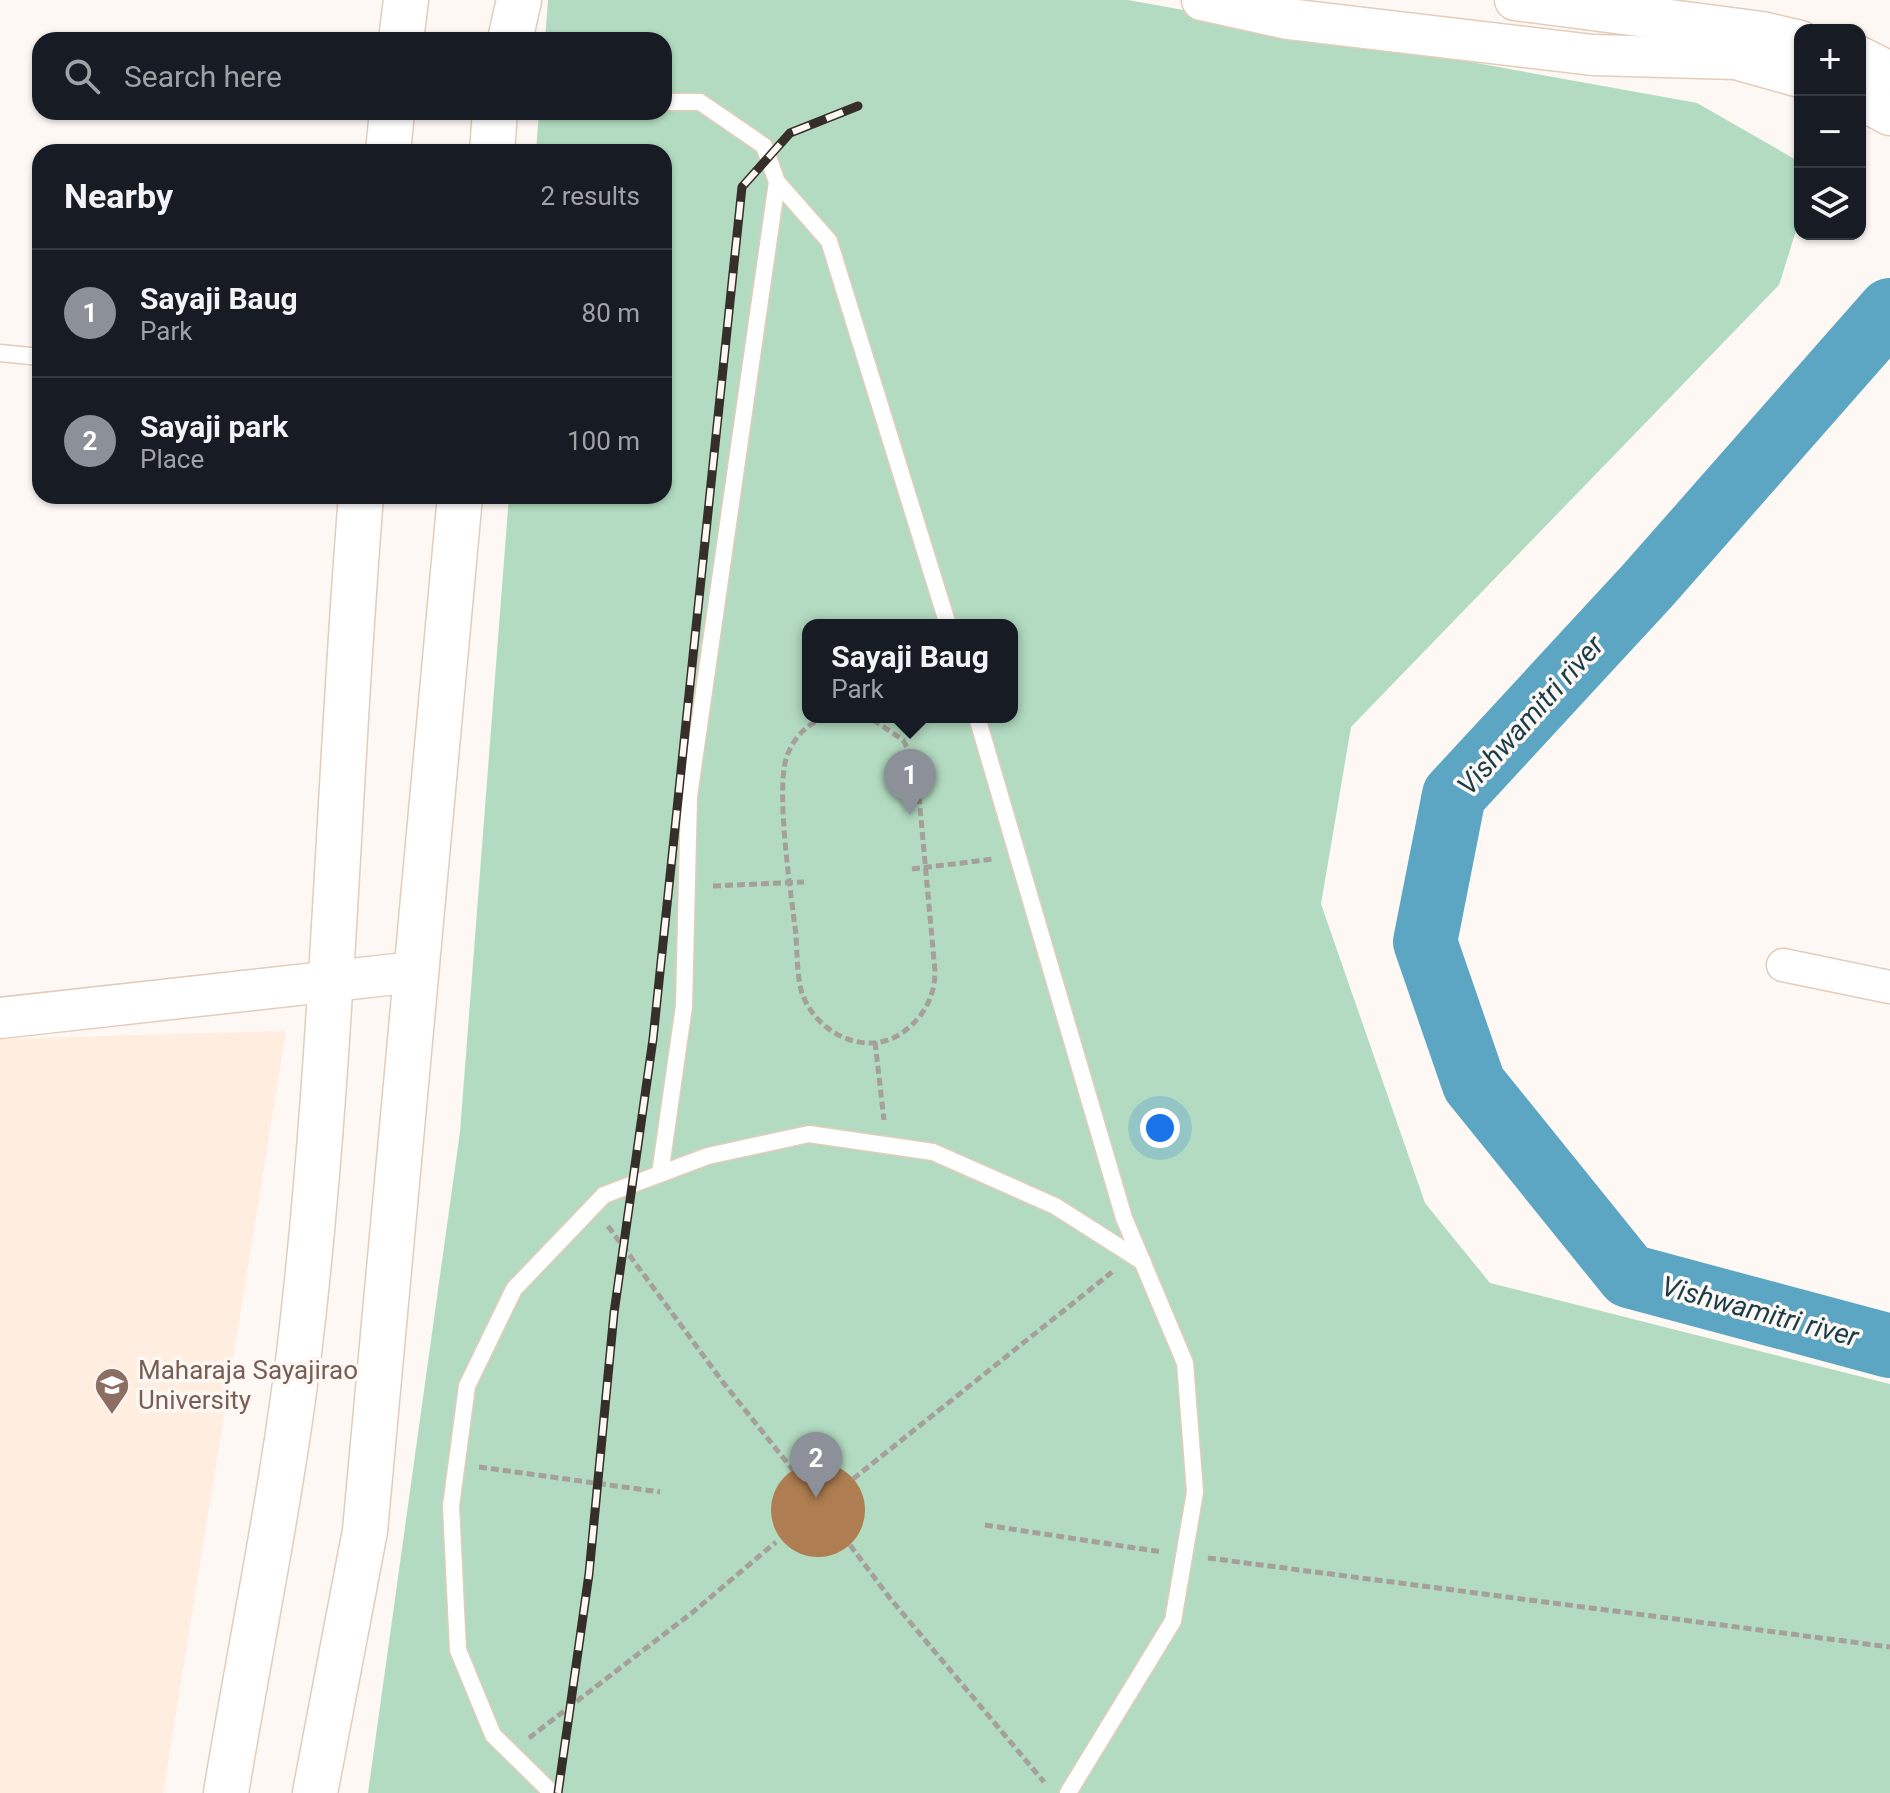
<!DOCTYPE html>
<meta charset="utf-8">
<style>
:root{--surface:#171b24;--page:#242831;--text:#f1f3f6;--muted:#9ea1a6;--line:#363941;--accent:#8c9099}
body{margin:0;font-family:Roboto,sans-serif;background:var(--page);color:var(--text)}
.controls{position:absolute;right:24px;top:24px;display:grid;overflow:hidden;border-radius:16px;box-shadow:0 2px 6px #0004}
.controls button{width:72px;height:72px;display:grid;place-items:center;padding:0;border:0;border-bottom:2px solid var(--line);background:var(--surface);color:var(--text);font:40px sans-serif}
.you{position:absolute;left:1160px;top:1128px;width:28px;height:28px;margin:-20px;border:6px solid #fff;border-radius:50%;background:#1a73e8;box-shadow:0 0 0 12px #1a73e833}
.badge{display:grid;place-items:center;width:52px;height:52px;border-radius:50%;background:var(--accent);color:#fff;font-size:26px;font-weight:700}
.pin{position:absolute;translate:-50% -66px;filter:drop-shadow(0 2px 4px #0008)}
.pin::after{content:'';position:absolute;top:42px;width:28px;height:24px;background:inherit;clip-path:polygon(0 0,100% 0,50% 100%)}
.popup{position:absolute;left:802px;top:619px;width:216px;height:104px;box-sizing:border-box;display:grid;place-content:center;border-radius:16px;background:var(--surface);filter:drop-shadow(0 2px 6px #0005);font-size:26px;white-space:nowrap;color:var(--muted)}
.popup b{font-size:30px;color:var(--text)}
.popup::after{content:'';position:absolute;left:50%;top:100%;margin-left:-16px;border:16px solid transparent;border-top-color:var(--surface)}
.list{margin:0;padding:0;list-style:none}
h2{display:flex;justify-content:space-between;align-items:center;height:104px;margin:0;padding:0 32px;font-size:34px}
h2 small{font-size:26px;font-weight:400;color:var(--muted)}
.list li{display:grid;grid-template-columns:52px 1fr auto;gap:24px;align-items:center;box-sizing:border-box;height:128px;padding:0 32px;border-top:2px solid var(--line)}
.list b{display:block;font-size:30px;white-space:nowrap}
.list p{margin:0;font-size:26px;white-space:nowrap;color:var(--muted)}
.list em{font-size:26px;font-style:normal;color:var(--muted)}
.icon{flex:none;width:44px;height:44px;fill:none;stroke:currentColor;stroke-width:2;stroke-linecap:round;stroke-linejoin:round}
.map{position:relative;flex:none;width:1890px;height:1793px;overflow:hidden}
.search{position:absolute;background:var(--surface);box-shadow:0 2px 6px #0004;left:32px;top:32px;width:640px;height:88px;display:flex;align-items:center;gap:20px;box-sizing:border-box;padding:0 28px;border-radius:24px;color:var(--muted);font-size:30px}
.panel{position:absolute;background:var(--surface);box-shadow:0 2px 6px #0004;left:32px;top:144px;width:640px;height:360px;border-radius:24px}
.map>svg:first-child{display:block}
.built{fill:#ffeddf}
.green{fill:#b3dbc1;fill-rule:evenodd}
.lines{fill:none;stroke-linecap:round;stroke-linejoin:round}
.river{stroke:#5ca6c3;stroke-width:64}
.building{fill:#ae7d51}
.service-casing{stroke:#e3ccba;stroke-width:19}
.minor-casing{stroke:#e3ccba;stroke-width:35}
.tertiary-casing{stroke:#e3ccba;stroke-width:43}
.trunk-casing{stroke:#e3ccba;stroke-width:47}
.path{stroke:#a6a09b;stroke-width:5;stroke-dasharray:8 4;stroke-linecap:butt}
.service{stroke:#fff;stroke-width:16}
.minor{stroke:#fff;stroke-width:32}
.tertiary{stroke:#fff;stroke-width:40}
.trunk{stroke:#fff;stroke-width:44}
.rail-casing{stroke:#362f29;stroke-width:9}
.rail{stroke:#fdf8f4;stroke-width:6;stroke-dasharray:18;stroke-linecap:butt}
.labels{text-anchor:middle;stroke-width:7;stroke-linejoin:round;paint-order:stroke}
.education-label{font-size:26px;fill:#785e54;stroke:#fdf8f4;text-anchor:start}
.water-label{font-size:28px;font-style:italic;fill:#1a3d4a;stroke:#fdf8f4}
</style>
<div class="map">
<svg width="1890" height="1793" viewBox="0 0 1890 1793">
<rect width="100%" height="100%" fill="#fdf8f4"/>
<path class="built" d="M286 1031 163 1793H0V1039Z"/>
<path class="green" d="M548 0H1128L1697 103 1800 162V218L1779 285 1351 727 1321 904 1425 1203 1490 1283 1890 1384V1793H368L460 1132 509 496H664V152H536L539 112H664V40H545ZM808 625H1012V717H808Z"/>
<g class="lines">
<path class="river" d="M1890 310 1648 585 1454 795 1425 942 1474 1084 1629 1276 1890 1346"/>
</g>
<circle class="building" cx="818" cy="1510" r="47"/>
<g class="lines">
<g class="service-casing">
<g id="service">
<path d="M664 102H700L764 146 777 182 829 241 948 625"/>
<path d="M0 353 40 357"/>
<path d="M977 717 1124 1218 1185 1363 1195 1492 1173 1621 1068 1793"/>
<path d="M660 1174 684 1006 689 796 777 182"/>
<path d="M552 1793 493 1735 458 1650 451 1506 467 1386 514 1289 604 1195 708 1156 809 1134 933 1152 1055 1206 1143 1262"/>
</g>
</g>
<g class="minor-casing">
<path id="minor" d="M1783 965 1890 987"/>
</g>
<g class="tertiary-casing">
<g id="tertiary">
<path d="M1202 0 1288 19 1593 55 1736 59 1800 77"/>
<path d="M1515 0 1762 32 1800 41"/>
<path d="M1860 57 1890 72"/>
<path d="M1860 99 1890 115"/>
<path d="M0 1018 414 972"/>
</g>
</g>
<g class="trunk-casing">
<g id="trunk">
<path d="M401 40 406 0"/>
<path d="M510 40 519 0"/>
<path d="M388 152 392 112"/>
<path d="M492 152 495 112"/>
<path d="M226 1793C250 1647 281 1500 299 1353 333 1069 338 781 361 496"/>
<path d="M315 1793 365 1531 460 496"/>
</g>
</g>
<g class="path">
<path d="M826 717C807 723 792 739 786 759 776 796 791 893 796 935 797 952 797 973 801 990 813 1031 864 1059 902 1033 923 1018 935 997 935 971L916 764 903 740 869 717"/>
<path d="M912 869 994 859"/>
<path d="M713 886 804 882"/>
<path d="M875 1042 884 1120"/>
<path d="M608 1226 722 1381 793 1470"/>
<path d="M479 1467 660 1492"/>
<path d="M853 1479 1112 1272"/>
<path d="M985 1525 1162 1552"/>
<path d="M850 1545 889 1597 1044 1782"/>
<path d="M1208 1558 1890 1647"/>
<path d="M529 1738 693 1612 776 1542"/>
</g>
<use href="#service" class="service"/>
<use href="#minor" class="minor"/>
<use href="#tertiary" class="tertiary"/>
<use href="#trunk" class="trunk"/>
<g class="rail-casing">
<path id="rail" d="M558 1793 589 1574 614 1313 653 1039 742 187 790 133 858 106"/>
</g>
<use href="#rail" class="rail"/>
</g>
<defs>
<g id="university-pin" transform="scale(1.8)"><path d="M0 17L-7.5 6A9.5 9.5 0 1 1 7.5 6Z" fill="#8d6e63" stroke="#fdf8f4"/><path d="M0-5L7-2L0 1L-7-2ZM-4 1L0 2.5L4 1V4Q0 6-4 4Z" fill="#fff"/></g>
</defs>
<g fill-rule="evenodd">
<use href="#university-pin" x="112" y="1385"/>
</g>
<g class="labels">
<g class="education-label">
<text x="138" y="1379">Maharaja Sayajirao<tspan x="138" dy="30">University</tspan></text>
</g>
<g class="water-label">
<text transform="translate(1530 715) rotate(-48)" y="10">Vishwamitri river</text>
<text transform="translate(1760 1311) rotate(15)" y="10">Vishwamitri river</text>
</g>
</g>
</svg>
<div class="controls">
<button>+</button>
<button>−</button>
<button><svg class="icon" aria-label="layers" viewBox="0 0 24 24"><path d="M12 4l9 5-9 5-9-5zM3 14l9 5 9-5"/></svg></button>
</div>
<div class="you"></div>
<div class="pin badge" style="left:910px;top:815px">1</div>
<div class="popup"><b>Sayaji Baug</b>Park</div>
<div class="pin badge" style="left:816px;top:1498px">2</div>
<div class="search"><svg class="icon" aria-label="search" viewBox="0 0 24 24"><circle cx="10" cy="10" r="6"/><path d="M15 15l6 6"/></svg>Search here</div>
<section class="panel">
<h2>Nearby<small>2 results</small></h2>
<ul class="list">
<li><span class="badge">1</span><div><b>Sayaji Baug</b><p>Park</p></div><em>80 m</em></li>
<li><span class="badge">2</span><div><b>Sayaji park</b><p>Place</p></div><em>100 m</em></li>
</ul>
</section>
</div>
